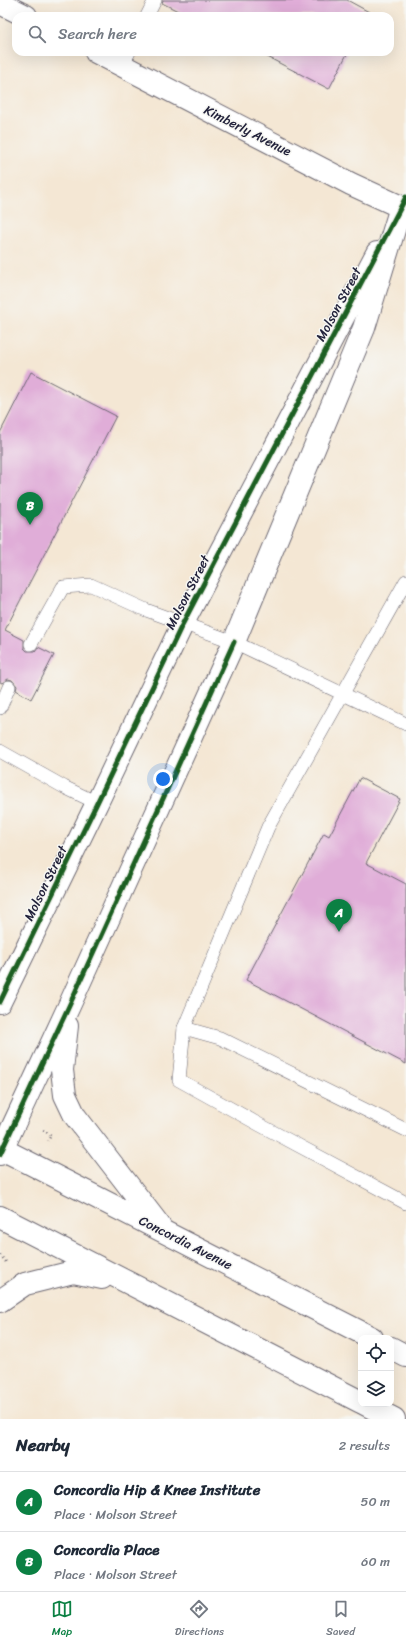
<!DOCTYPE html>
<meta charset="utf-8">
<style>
:root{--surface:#fff;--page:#f2f2f3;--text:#1f2937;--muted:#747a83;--line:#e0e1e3;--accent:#0b8043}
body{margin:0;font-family:Sriracha,sans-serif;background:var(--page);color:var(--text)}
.controls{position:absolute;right:12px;bottom:12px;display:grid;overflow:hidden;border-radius:8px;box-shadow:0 4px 16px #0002}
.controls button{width:36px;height:36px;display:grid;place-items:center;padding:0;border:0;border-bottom:1px solid var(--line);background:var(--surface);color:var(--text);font:20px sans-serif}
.you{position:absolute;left:163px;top:779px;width:14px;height:14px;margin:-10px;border:3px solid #fff;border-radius:50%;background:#1a73e8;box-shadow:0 0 0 6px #1a73e833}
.badge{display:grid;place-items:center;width:26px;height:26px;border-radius:50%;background:var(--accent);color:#fff;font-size:13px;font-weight:700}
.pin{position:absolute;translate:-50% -33px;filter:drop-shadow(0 1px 2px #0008)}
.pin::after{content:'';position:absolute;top:21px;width:14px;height:12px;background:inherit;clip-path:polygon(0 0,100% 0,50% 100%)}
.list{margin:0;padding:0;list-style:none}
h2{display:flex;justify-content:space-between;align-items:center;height:52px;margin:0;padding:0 16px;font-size:17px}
h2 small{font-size:13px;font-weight:400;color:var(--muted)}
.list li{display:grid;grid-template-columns:26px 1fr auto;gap:12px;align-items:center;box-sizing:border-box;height:60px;padding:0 16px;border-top:1px solid var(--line)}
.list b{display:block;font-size:15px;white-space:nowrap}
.list p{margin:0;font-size:13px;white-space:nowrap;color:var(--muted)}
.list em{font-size:13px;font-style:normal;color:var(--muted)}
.icon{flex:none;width:22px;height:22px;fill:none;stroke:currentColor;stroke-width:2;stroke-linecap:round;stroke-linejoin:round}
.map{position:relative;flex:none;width:406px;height:1419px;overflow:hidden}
.search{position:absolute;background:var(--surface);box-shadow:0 4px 16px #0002;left:12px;right:12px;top:12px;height:44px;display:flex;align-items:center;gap:10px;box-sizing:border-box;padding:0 14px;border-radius:12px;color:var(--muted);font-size:15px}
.sheet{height:172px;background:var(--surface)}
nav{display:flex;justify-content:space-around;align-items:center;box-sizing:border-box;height:56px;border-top:1px solid var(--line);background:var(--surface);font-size:11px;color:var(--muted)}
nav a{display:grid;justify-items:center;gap:2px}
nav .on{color:var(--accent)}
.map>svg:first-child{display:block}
.building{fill:#e0add8}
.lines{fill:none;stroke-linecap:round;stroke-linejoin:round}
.lane-casing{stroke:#6c6771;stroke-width:14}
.street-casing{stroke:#6c6771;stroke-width:24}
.secondary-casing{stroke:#6c6771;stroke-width:24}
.path{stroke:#6c6771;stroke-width:2.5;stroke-dasharray:1 3;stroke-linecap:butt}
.lane{stroke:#fff;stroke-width:13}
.street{stroke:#fff;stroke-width:22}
.secondary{stroke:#fff;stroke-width:22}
.cycleway-casing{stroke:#f6f6f2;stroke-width:8}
.cycleway{stroke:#1b5e20;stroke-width:5}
.labels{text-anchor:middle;stroke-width:3;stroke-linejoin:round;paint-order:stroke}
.street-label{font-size:13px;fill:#22223b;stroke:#f6f6f2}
</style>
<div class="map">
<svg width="406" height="1419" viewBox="0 0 406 1419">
<rect width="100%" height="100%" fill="#f6f6f2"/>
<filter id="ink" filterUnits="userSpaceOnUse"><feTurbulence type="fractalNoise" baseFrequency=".025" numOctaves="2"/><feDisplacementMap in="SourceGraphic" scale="8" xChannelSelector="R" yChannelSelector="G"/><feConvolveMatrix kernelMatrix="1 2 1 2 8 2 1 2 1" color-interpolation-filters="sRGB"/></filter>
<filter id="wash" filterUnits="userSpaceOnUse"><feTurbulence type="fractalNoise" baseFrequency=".012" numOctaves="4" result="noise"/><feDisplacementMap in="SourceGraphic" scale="16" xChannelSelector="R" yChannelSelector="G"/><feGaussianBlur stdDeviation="0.9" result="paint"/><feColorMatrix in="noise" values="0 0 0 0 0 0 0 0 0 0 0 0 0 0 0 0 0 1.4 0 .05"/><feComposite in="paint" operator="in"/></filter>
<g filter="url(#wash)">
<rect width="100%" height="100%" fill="#f4e7d4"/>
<g id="blocks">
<g class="building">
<path d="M163 0H347L369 12 367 16H188L162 3Z"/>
<path d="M258 52H348L329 89Z"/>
<path d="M31 372 116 416 5 630 24 640V648L27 651H35L38 647 54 655 31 699 16 690 17 686 12 680 8 679 2 683 0 682V433Z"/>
<path d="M360 778 400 799 366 863 406 884V1064L246 980 324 833 329 836Z"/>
</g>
</g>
</g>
<g filter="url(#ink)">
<use href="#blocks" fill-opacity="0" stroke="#6c6771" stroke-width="1"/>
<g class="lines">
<g class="lane-casing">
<g id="lane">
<path d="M147 16 155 0"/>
<path d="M122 66 129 52"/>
<path d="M406 581 268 827 184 1028 179 1080 260 1125 406 1203"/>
<path d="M31 644 63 587 91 585 146 610 234 642 406 724"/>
<path d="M0 708 9 687"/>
<path d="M0 751 64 787 97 803"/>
<path d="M184 1028 220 1038 406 1130"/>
</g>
</g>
<g class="street-casing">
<g id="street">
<path d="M0 3 26 16"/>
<path d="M96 52 351 184 401 207"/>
</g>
</g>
<g class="secondary-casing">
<g id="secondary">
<path d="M0 1002 97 803 183 623 377 253"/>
<path d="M67 1026 62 1070 65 1095 75 1116 159 1225"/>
<path d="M0 1148 372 1338"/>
<path d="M0 1154 69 1006 234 642 364 328 401 207"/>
<path d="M0 1217 361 1402"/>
<path d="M0 1301 25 1284 73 1272 102 1278"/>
<path d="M391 1348 406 1356"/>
<path d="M365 1404 394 1419"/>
</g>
</g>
<g class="path">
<path d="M43 1130 51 1135 48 1141"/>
<path d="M0 1255 6 1262"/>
</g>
<use href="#lane" class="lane"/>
<use href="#street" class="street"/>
<use href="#secondary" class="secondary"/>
<g class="cycleway-casing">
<g id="cycleway">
<path d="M0 1002 97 803 183 623 406 197"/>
<path d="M0 1154 69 1006 234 642"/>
</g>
</g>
<use href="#cycleway" class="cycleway"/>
</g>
</g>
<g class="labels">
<g class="street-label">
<text transform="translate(248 130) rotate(27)" y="5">Kimberly Avenue</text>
<text transform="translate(338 304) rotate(-62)" y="5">Molson Street</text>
<text transform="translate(187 592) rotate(-63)" y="5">Molson Street</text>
<text transform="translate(45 883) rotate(-64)" y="5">Molson Street</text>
<text transform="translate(186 1242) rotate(27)" y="5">Concordia Avenue</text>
</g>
</g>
</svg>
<div class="controls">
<button><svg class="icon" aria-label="locate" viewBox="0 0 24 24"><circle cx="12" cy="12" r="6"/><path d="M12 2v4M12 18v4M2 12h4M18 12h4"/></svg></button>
<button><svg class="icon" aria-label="layers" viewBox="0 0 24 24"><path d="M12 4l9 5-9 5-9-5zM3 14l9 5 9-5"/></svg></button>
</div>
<div class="you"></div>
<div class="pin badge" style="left:339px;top:932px">A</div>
<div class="pin badge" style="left:30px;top:525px">B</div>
<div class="search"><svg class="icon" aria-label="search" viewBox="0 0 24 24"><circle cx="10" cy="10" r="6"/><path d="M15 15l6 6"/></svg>Search here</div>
</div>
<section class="sheet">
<h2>Nearby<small>2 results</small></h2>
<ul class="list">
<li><span class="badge">A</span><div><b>Concordia Hip &amp; Knee Institute</b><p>Place · Molson Street</p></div><em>50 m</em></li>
<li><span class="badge">B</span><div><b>Concordia Place</b><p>Place · Molson Street</p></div><em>60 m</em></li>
</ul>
</section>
<nav>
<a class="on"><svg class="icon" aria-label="map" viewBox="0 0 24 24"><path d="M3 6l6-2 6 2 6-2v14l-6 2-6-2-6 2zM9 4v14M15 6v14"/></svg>Map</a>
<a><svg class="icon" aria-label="directions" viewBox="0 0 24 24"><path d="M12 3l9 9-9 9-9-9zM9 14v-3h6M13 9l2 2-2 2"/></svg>Directions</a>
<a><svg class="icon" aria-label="saved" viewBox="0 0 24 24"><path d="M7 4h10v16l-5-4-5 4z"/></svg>Saved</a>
</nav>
